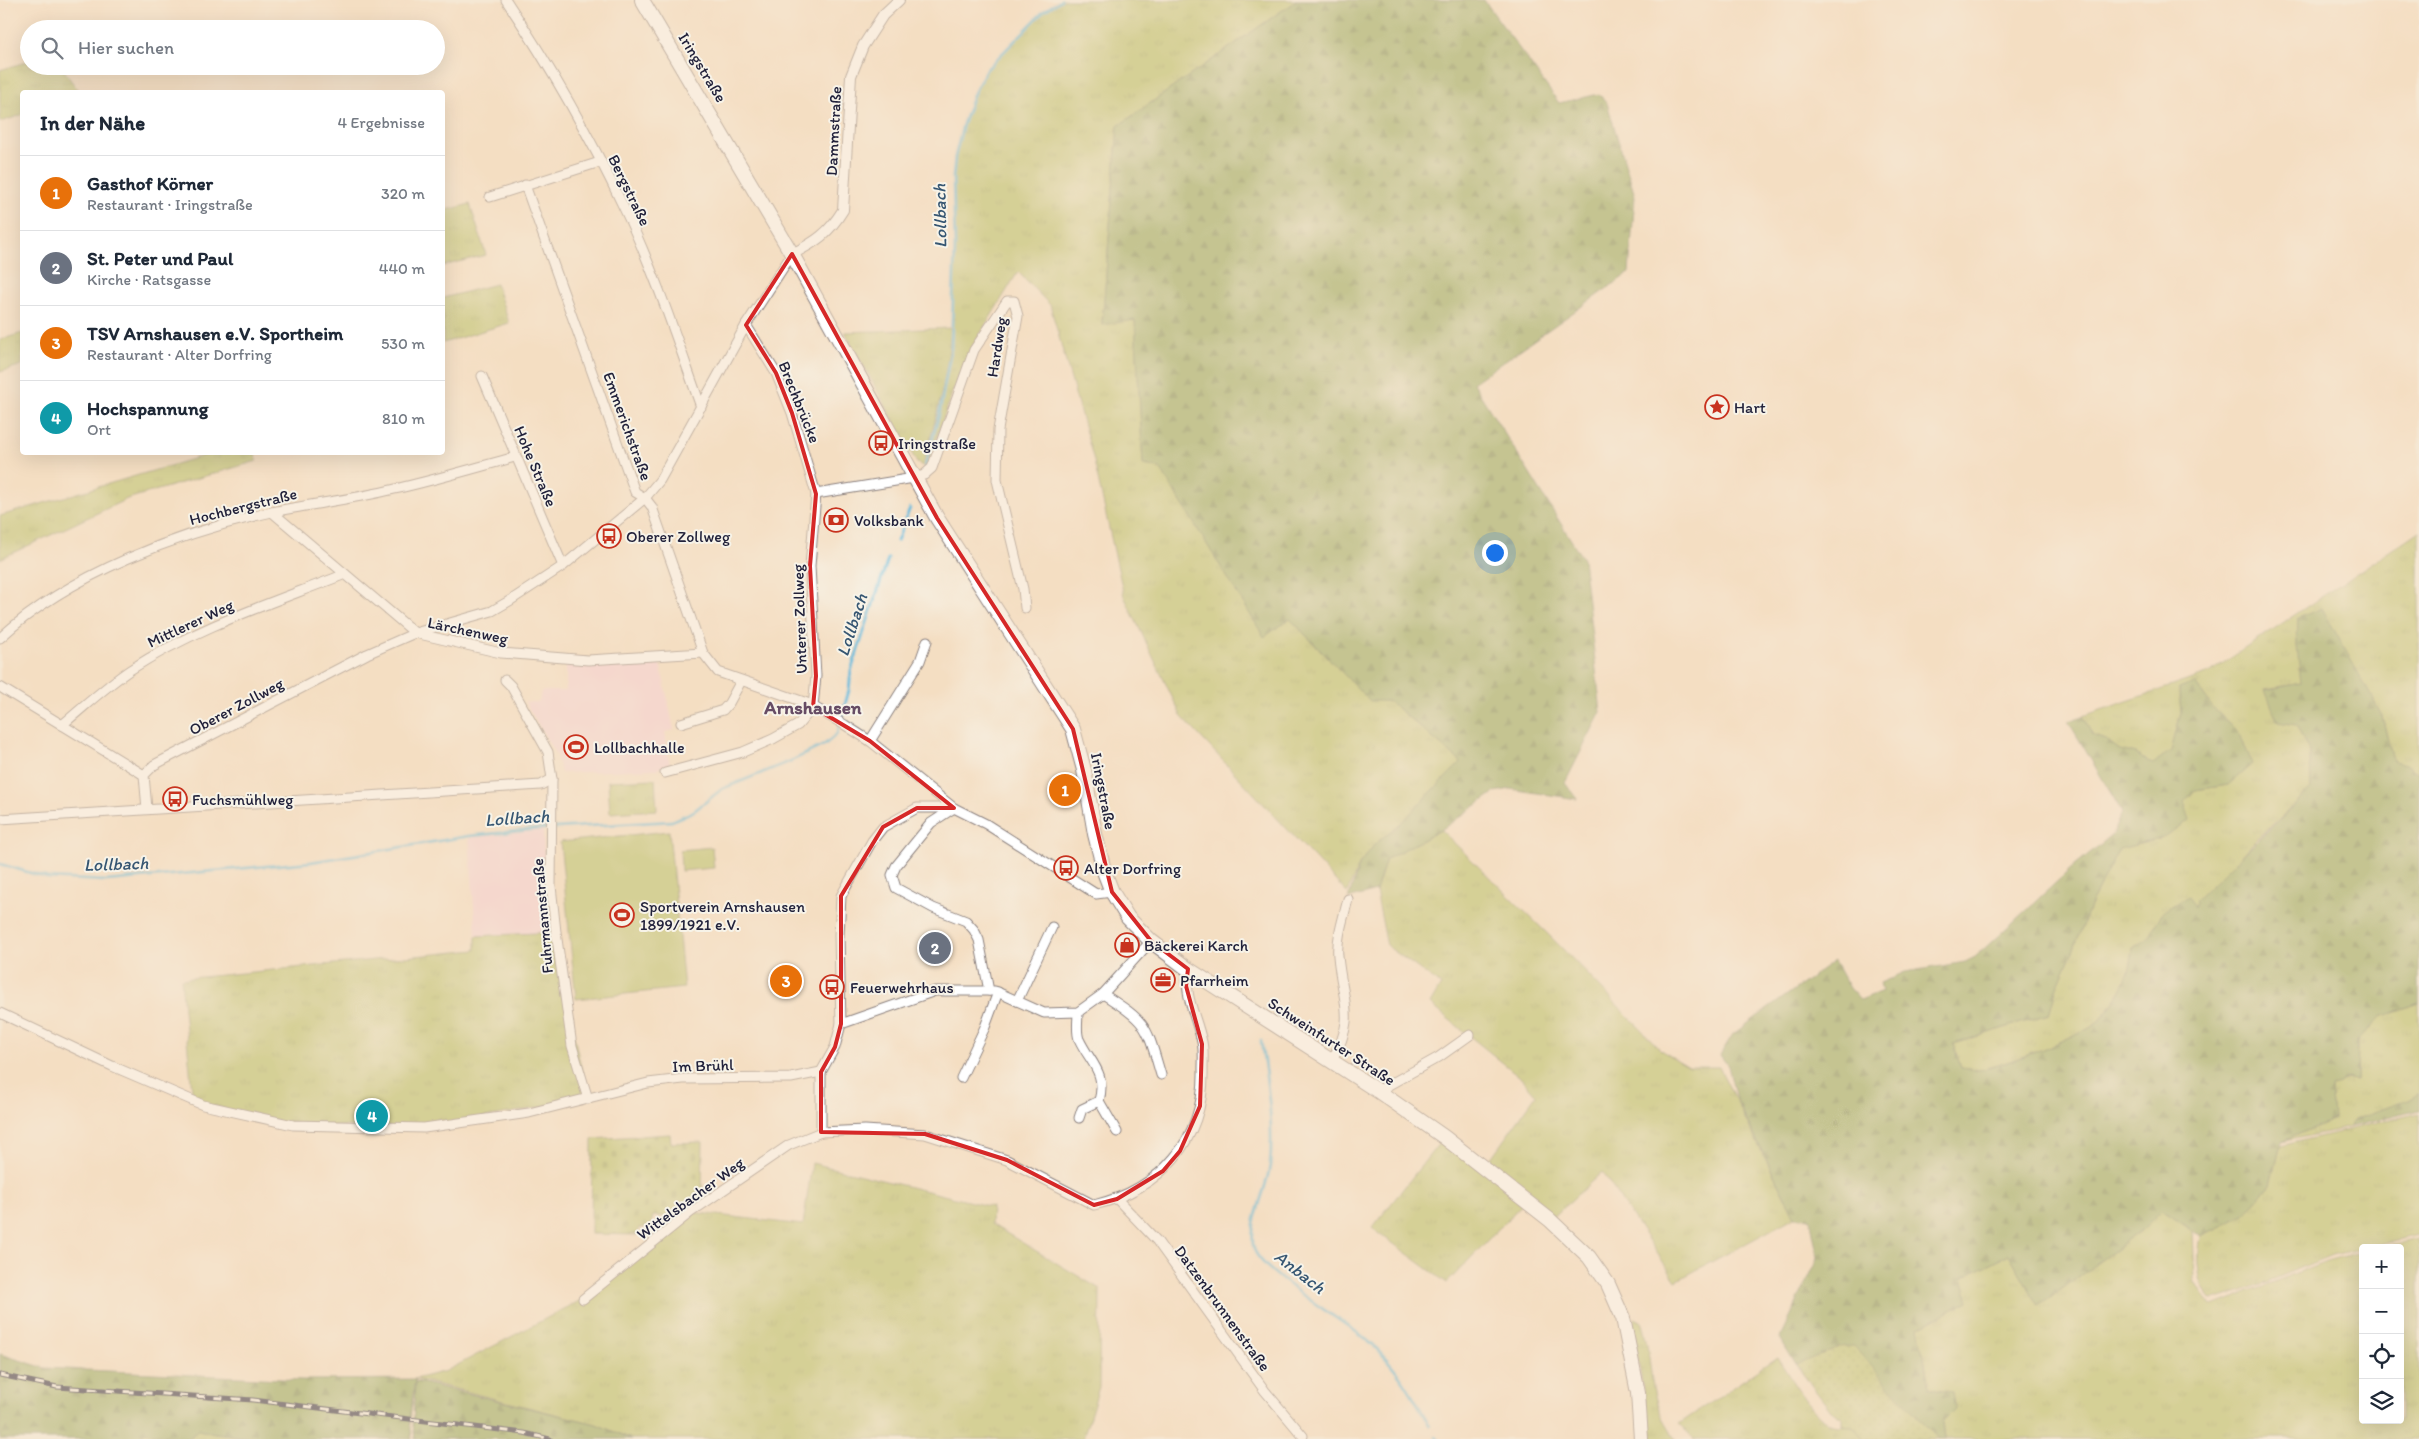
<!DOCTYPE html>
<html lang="de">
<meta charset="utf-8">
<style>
:root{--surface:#fff;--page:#f2f2f3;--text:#1f2937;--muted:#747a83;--line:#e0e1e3;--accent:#7c3aed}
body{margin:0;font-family:Itim,sans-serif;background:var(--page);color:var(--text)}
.controls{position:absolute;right:15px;bottom:15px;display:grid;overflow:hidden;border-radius:5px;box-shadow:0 5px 20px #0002}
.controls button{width:45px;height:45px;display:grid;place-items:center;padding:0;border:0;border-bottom:1px solid var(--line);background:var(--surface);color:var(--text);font:25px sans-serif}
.you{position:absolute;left:1494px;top:552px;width:18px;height:18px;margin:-12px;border:4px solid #fff;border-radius:50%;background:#1a73e8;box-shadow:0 0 0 8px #1a73e833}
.badge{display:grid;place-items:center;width:32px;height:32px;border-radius:50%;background:var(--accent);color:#fff;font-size:16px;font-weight:700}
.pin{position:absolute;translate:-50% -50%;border:2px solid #fff;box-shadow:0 1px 5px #0006}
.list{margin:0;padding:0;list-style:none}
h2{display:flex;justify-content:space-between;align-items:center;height:65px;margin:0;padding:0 20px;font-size:21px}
h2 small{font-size:16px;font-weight:400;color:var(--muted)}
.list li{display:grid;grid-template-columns:32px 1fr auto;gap:15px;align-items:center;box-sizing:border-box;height:75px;padding:0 20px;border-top:1px solid var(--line)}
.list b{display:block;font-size:19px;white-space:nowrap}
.list p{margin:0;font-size:16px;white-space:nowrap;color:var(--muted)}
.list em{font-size:16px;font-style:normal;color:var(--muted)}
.icon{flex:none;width:28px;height:28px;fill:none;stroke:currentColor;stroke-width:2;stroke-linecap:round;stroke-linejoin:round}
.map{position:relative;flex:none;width:2419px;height:1439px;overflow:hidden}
.search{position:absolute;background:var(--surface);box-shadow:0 5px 20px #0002;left:20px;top:20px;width:425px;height:55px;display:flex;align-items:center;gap:12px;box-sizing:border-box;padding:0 18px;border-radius:28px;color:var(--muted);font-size:19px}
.panel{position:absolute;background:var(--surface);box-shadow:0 5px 20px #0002;left:20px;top:90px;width:425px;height:365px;border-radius:5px}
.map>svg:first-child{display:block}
.built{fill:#f5cfd9}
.grass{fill:url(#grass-tufts);stroke:#69704e}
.forest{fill:url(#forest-firs);stroke:#576448}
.cemetery{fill:url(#cemetery-stones);stroke:#69704e}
.garden{fill:url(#garden-dots);stroke:#69704e}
.pitch{fill:#b0be60;stroke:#69704e}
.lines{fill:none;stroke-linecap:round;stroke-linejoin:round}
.stream{stroke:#5bb6d9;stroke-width:3}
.minor-casing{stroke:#8b807e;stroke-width:11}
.tertiary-casing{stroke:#8b807e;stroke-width:12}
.primary-casing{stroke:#8b807e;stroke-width:16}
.minor{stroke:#fff;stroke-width:9}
.tertiary{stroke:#fff;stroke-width:10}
.primary{stroke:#fff;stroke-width:14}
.rail-casing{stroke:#22223b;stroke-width:5}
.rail{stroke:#f7f3e8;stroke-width:3;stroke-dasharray:9;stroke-linecap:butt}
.marked{fill:none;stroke:#d62828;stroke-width:4;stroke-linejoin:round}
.labels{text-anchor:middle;stroke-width:4;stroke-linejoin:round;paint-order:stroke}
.street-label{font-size:16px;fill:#22223b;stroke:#f7f3e8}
.poi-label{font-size:16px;fill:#22223b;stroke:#f7f3e8;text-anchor:start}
.water-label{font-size:18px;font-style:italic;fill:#365672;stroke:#f7f3e8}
.quarter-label{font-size:19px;font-weight:bold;fill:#664c65;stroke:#f7f3e8}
</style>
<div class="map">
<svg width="2419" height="1439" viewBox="0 0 2419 1439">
<defs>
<pattern id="grass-tufts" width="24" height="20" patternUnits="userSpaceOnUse" patternTransform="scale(1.25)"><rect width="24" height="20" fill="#b0be60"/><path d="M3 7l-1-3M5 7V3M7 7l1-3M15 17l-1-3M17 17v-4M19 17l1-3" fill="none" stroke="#97a354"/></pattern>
<pattern id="forest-firs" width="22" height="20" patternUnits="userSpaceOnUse" patternTransform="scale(1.25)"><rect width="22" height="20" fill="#8ca556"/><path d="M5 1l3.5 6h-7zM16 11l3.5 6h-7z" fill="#728648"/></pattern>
<pattern id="cemetery-stones" width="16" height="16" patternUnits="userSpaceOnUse" patternTransform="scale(1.25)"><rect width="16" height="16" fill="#b0be60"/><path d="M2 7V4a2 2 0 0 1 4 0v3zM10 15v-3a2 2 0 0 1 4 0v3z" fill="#97a354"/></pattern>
<pattern id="garden-dots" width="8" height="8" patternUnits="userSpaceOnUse" patternTransform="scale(1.25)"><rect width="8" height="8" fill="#b0be60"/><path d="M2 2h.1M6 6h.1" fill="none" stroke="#97a354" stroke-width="1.8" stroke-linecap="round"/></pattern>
</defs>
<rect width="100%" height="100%" fill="#f7f3e8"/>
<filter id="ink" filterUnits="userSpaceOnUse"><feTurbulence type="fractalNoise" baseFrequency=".02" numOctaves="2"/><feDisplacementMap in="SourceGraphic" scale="10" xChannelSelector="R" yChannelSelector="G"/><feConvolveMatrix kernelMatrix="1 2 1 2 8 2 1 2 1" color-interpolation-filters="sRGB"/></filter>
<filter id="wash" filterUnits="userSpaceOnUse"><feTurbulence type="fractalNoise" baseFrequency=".0096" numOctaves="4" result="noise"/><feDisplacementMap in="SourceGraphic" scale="20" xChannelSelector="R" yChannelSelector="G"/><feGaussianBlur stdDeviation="1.12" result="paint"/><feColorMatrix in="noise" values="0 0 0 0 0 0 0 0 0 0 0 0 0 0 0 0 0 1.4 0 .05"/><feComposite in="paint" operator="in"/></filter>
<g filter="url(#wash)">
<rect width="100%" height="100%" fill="#f4dec2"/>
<g class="built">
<path d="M660 663 674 730 665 732 670 766 656 769 561 773 556 755 525 702H539L541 691H566V664Z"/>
<path d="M543 830 545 877H540L546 933 476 936 469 838Z"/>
</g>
<g class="grass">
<path d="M1061 0H1297L1118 126 1102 324 1135 319 1143 464 1160 468 1264 636 1290 619 1370 700 1389 701 1461 762 1400 824 1376 843 1360 863 1347 893 1181 716 1124 596 1094 461 1050 305 1018 272 971 349 956 382 927 466 925 467 940 410 951 349 955 245 953 178 955 157 963 124 974 93 986 70 1044 11Z"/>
<path d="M29 61V66H61L79 92H22V115L0 122V70Z"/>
<path d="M470 204 486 255 443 266V211Z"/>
<path d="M496 284 509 323 443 343V298Z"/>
<path d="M951 328C948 376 935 421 923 466L917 463 845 332Z"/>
<path d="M22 333V365L0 372V340Z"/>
<path d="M213 453H255L257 461 127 499 0 559V516Z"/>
<path d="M2419 531V774L2406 764 2393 761 2382 716 2322 609 2298 618 2297 646 2302 683 2265 689 2296 725 2310 753 2311 789 2254 842 2195 909 2162 913 2148 938 2133 948C2132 973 2119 998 2103 1017 2086 1035 2009 1063 1984 1069 1977 1071 1968 1069 1961 1068L1953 1044 2049 1014 2056 989 2073 951 2092 901 2119 849 2160 839 2184 802 2195 790 2228 785 2240 734 2212 707 2195 683 2179 689 2181 713 2171 752 2152 764 2136 754 2119 750 2106 740 2092 735 2083 716 2207 674Z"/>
<path d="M655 779 657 810 610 813 608 781Z"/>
<path d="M1441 830 1557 943 1662 1051 1689 1067H1719L1795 1217 1676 1281 1602 1172 1550 1220 1525 1201 1447 1283 1372 1228 1444 1137 1483 1169 1536 1095 1519 1076 1430 1004 1441 985 1387 946 1376 891 1386 859Z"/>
<path d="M556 932 569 1014 588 1099 424 1128 293 1125 193 1101 181 979 476 950V936Z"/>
<path d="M2419 1004V1093L2407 1100 2354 1119 2351 1127 2281 1142 2334 1119 2331 1087 2347 1078 2357 1081 2358 1041 2381 1017Z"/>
<path d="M2419 1113V1235L2333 1255 2252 1288 2211 1301C2199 1281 2196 1260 2201 1236L2244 1215 2271 1185 2280 1146Z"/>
<path d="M812 1163 992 1207 991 1224 1100 1289 1099 1387 1083 1439H631L596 1424 415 1379 446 1371 583 1299 691 1212 803 1225Z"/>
<path d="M2162 1210 2193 1231 2195 1280 2207 1302 2213 1306 2327 1261 2363 1251V1420H2400V1248H2376L2419 1239V1439H1944L1942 1423 1929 1388 1919 1326 1969 1301 1962 1278 2009 1254 2039 1306 2143 1229Z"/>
<path d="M1635 1318 1641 1321C1656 1366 1644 1397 1676 1439H1647L1645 1401 1632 1324Z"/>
<path d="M1777 1357C1790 1377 1810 1413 1830 1424 1836 1427 1847 1425 1853 1426L1864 1439H1694L1679 1424Z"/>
<path d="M197 1430 256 1439H189Z"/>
<path d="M144 1432 189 1439H142Z"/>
</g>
<g class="forest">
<path d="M1297 0H1484L1559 103 1599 94 1607 103 1635 196 1629 273 1473 383 1583 559 1601 712 1565 783 1577 799 1510 789 1495 792 1441 830 1386 859 1376 891 1348 899 1360 863 1376 843 1400 824 1461 762 1389 701H1370L1290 619 1264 637 1160 468 1143 465 1135 320 1102 325 1118 126Z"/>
<path d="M2322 608 2382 716 2393 761 2406 764 2419 774V1004L2381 1017 2358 1041 2357 1081 2347 1078 2331 1087 2334 1119 2281 1142 2271 1185 2244 1215 2201 1236 2162 1210 2143 1229 2039 1306 2009 1254 1962 1278 1969 1301 1919 1327 1929 1388 1952 1391 1955 1410 1942 1423 1944 1439H1938L1839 1347 1796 1365 1780 1338 1818 1258 1810 1218 1795 1217 1736 1099 1728 1066 1720 1055 1733 1034 1834 961 1849 988 1860 1000 1882 991 1880 983 1905 972 1965 962 1975 957 2075 865 2112 835 2122 812 2068 721 2083 716 2092 735 2106 740 2120 750 2136 754 2152 764 2171 751 2181 713 2179 689 2195 683 2212 707 2240 734 2252 764 2228 785 2195 790 2184 802 2190 820 2160 839 2119 849 2092 901 2073 951 2056 989 2049 1014 1953 1044 1961 1068C1968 1069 1977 1071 1984 1069 2009 1063 2086 1035 2103 1017 2119 998 2132 973 2133 948L2148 938 2162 913 2188 896 2195 908 2196 900 2311 789 2310 753 2296 725 2278 722 2265 690 2301 683 2297 646 2298 618Z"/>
<path d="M2419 1093V1110L2351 1127 2354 1119 2407 1100Z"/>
<path d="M0 1354 45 1368 303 1380 415 1379 410 1420 412 1439H256L197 1430 189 1439 144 1432 142 1439H0Z"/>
<path d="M415 1381 596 1424 631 1439H415L413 1424Z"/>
</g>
<path class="cemetery" d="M670 1134 671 1143 703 1142 702 1196 674 1217 653 1216 651 1227 639 1228 637 1235 591 1234 592 1139Z"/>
<path class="garden" d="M1853 1346 1938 1439H1864L1853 1426 1842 1425V1417L1831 1411 1796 1365 1839 1347Z"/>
<g class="pitch">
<path d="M669 831 684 988 576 999 560 842Z"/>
<path d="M712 847 714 868 681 871 680 850Z"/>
</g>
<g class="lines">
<g class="stream">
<path d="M925 467 940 410 951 349 955 245 953 178 955 157 963 124 974 93 986 70 1044 11 1061 0"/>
<path d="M897 541 910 508"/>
<path d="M0 864 48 878 106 881 311 862 469 836 538 829 672 821 694 811 722 789 791 761 824 745 837 734 849 690 851 671 888 559"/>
<path d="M1261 1041C1267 1082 1274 1123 1270 1165 1267 1190 1247 1225 1254 1249 1262 1274 1345 1321 1368 1341 1396 1364 1413 1395 1430 1426"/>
<path d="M1436 1437 1438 1439"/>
</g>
</g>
</g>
<g filter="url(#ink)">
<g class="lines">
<g class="minor-casing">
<g id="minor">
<path d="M506 0C550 66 590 136 624 208 655 272 677 340 701 407"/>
<path d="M525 185 635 492 645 498 652 507 703 653 718 672 807 703 845 725 870 741 954 808 931 823 896 866 892 875 896 888 933 908 966 921 974 930 979 940 989 991"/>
<path d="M490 197 600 162"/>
<path d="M746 325 776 373 792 413 816 494"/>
<path d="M482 376 563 566"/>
<path d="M272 512 415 633 501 653 588 660 703 653"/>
<path d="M0 638C69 574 181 532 272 512 312 504 354 499 395 489 435 480 475 468 515 457"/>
<path d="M505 680 511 686 548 752 552 779 551 886 556 932 572 1046 588 1099"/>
<path d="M0 687 144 775"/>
<path d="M681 723 723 710 729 703 741 681"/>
<path d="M62 725C84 707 106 686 130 670 196 627 272 603 345 574"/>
<path d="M870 741 920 661 927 641"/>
<path d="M665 773 743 752 773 739 798 725 813 707 816 676 810 566 816 494 914 478 924 475 932 468 974 350 1007 301H1014L1018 316 998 430 997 480 1023 589 1025 608"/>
<path d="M147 809 144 775 154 765 367 654 415 633 492 611 511 600 563 566 645 498 660 480 746 325 792 254"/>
<path d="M0 819 541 785 552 779"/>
<path d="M1112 892 1096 894 986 824 954 808H917L883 827 872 841 841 896 839 935 841 1024 835 1047 821 1072V1132L865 1130 925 1134 1007 1160 1094 1205C1161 1189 1205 1140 1203 1069 1203 1060 1204 1051 1202 1042 1196 1014 1184 998 1188 969"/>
<path d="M1103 994C1148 1023 1146 1024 1161 1075"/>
<path d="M1017 1001 1052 927"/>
<path d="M1078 1012C1078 1020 1076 1032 1079 1039 1090 1063 1107 1072 1099 1101L1117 1132"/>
<path d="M0 1013 112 1066 203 1105 293 1125 424 1128 529 1113 648 1083 683 1079 791 1078 821 1072"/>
<path d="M841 1024 935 991H995L1044 1013 1078 1012 1103 994 1151 941"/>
<path d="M1331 1062C1358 1016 1342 1003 1338 956 1336 939 1344 916 1348 899"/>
<path d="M961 1078 985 1027 998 992"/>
<path d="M1378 1091 1439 1057 1470 1035"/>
<path d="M1079 1118 1082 1109 1099 1101"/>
<path d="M1117 1199 1157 1241 1265 1391 1303 1436"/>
<path d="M583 1299 691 1212 789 1145 821 1132"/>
</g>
</g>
<g class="tertiary-casing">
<path id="tertiary" d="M792 254C816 242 829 233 843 210L851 76 863 46 883 15 899 0"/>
</g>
<g class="primary-casing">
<path id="primary" d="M642 0 792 254 937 518 1073 729 1084 770 1095 834 1105 874 1112 892 1128 918 1151 941 1188 969 1378 1091 1444 1137 1550 1220 1589 1257 1608 1284 1623 1318 1638 1393 1641 1439"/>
</g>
<use href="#minor" class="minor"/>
<use href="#tertiary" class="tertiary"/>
<use href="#primary" class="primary"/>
<g class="rail-casing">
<path id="rail" d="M0 1375 57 1387 253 1400 524 1433 550 1439"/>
</g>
<use href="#rail" class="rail"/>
</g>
</g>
<path d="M0 0H2419V1439H0ZM792 254 937 518 1073 729 1112 892 1151 941 1188 969 1186 986 1202 1044 1200 1106 1180 1151 1163 1171 1117 1199 1094 1205 1007 1160 925 1134 821 1132V1072L835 1047 841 1024V896L883 827 917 808H954L870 741 813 707 816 676 810 566 816 494 792 413 776 373 746 325Z" fill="#f4dec2" fill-opacity=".55" fill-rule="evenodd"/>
<path class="marked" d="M792 254 937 518 1073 729 1112 892 1151 941 1188 969 1186 986 1202 1044 1200 1106 1180 1151 1163 1171 1117 1199 1094 1205 1007 1160 925 1134 821 1132V1072L835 1047 841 1024V896L883 827 917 808H954L870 741 813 707 816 676 810 566 816 494 792 413 776 373 746 325Z"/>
<defs>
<g id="sight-ring" transform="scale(1.25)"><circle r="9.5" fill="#f7f3e8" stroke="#c8321e" stroke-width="1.5"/><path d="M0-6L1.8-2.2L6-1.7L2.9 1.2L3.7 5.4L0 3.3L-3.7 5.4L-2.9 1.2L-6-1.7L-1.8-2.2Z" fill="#c8321e"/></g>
<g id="bus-ring" transform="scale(1.25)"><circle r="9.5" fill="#f7f3e8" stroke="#c8321e" stroke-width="1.5"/><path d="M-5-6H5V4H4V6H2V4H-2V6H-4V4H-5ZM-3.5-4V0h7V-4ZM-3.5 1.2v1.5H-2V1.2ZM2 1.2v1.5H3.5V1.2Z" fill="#c8321e"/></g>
<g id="bank-ring" transform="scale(1.25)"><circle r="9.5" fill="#f7f3e8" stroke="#c8321e" stroke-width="1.5"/><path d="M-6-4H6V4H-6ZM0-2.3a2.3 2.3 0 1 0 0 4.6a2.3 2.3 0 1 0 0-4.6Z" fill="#c8321e"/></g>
<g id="stadium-ring" transform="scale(1.25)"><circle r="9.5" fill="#f7f3e8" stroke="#c8321e" stroke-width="1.5"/><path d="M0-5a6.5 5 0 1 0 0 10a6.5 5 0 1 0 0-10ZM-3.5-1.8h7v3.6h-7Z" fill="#c8321e"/></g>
<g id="shop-ring" transform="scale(1.25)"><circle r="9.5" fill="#f7f3e8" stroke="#c8321e" stroke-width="1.5"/><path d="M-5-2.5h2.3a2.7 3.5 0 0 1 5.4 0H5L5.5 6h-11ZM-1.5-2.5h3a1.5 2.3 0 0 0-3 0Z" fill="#c8321e"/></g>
<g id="office-ring" transform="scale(1.25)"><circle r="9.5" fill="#f7f3e8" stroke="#c8321e" stroke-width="1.5"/><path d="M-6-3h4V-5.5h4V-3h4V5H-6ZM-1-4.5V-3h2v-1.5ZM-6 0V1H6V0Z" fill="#c8321e"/></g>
</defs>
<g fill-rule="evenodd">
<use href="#sight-ring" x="1717" y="407"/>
<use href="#bus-ring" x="881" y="443"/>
<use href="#bank-ring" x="836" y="520"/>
<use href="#bus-ring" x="609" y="536"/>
<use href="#stadium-ring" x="576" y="747"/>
<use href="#bus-ring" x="175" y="799"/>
<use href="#bus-ring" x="1066" y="868"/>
<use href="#stadium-ring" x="622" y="915"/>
<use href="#shop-ring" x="1127" y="945"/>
<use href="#office-ring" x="1163" y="980"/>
<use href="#bus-ring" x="832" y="987"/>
</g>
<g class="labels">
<g class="street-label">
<text transform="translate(703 67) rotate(59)" y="6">Iringstraße</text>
<text transform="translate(833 131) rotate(-87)" y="6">Dammstraße</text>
<text transform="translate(630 190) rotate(64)" y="6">Bergstraße</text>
<text transform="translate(996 347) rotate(-81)" y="6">Hardweg</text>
<text transform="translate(800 402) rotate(68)" y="6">Brechbrücke</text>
<text transform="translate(628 426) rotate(70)" y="6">Emmerichstraße</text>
<text transform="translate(536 466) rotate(67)" y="6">Hohe Straße</text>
<text transform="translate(243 506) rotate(-14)" y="6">Hochbergstraße</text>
<text transform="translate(799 619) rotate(-92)" y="6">Unterer Zollweg</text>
<text transform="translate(190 623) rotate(-25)" y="6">Mittlerer Weg</text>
<text transform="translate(468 630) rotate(12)" y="6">Lärchenweg</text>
<text transform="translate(236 706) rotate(-28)" y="6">Oberer Zollweg</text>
<text transform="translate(1104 791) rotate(79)" y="6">Iringstraße</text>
<text transform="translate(542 916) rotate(-95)" y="6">Fuhrmannstraße</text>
<text transform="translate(1332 1041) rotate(33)" y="6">Schweinfurter Straße</text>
<text transform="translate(703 1065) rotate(-2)" y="6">Im Brühl</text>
<text transform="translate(690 1198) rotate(-36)" y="6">Wittelsbacher Weg</text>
<text transform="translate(1223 1308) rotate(54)" y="6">Datzenbrunnenstraße</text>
</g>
<g class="poi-label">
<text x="1734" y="413">Hart</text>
<text x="898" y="449">Iringstraße</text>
<text x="854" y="526">Volksbank</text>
<text x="626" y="542">Oberer Zollweg</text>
<text x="594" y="753">Lollbachhalle</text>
<text x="192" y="805">Fuchsmühlweg</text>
<text x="1084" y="874">Alter Dorfring</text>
<text x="640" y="912">Sportverein Arnshausen<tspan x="640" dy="18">1899/1921 e.V.</tspan></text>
<text x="1144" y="951">Bäckerei Karch</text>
<text x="1180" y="986">Pfarrheim</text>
<text x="850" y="993">Feuerwehrhaus</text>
</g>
<g class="water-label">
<text transform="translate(940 216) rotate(-91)" y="6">Lollbach</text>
<text transform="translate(852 625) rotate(-72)" y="6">Lollbach</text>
<text transform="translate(517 818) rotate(-4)" y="6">Lollbach</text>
<text transform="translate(116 864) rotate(-2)" y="6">Lollbach</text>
<text transform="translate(1300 1272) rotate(38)" y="6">Anbach</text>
</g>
<g class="quarter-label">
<text x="813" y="714">Arnshausen</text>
</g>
</g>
</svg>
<div class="controls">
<button>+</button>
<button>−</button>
<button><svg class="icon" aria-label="locate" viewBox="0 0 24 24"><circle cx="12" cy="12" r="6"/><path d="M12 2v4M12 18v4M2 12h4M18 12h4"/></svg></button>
<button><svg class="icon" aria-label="layers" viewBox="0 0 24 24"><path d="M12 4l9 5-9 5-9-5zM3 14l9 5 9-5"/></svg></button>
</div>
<div class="you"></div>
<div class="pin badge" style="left:1065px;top:790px;background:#e8710a">1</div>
<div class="pin badge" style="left:935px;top:948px;background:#6b7280">2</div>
<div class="pin badge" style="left:786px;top:981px;background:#e8710a">3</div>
<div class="pin badge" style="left:372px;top:1116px;background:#0f9aa8">4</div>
<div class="search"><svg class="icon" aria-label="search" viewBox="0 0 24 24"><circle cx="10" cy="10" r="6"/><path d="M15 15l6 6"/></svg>Hier suchen</div>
<section class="panel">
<h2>In der Nähe<small>4 Ergebnisse</small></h2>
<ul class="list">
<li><span class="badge" style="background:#e8710a">1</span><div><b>Gasthof Körner</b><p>Restaurant · Iringstraße</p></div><em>320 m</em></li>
<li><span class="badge" style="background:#6b7280">2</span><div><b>St. Peter und Paul</b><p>Kirche · Ratsgasse</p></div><em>440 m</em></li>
<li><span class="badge" style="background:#e8710a">3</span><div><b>TSV Arnshausen e.V. Sportheim</b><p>Restaurant · Alter Dorfring</p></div><em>530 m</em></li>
<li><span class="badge" style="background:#0f9aa8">4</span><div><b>Hochspannung</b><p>Ort</p></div><em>810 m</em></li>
</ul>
</section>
</div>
